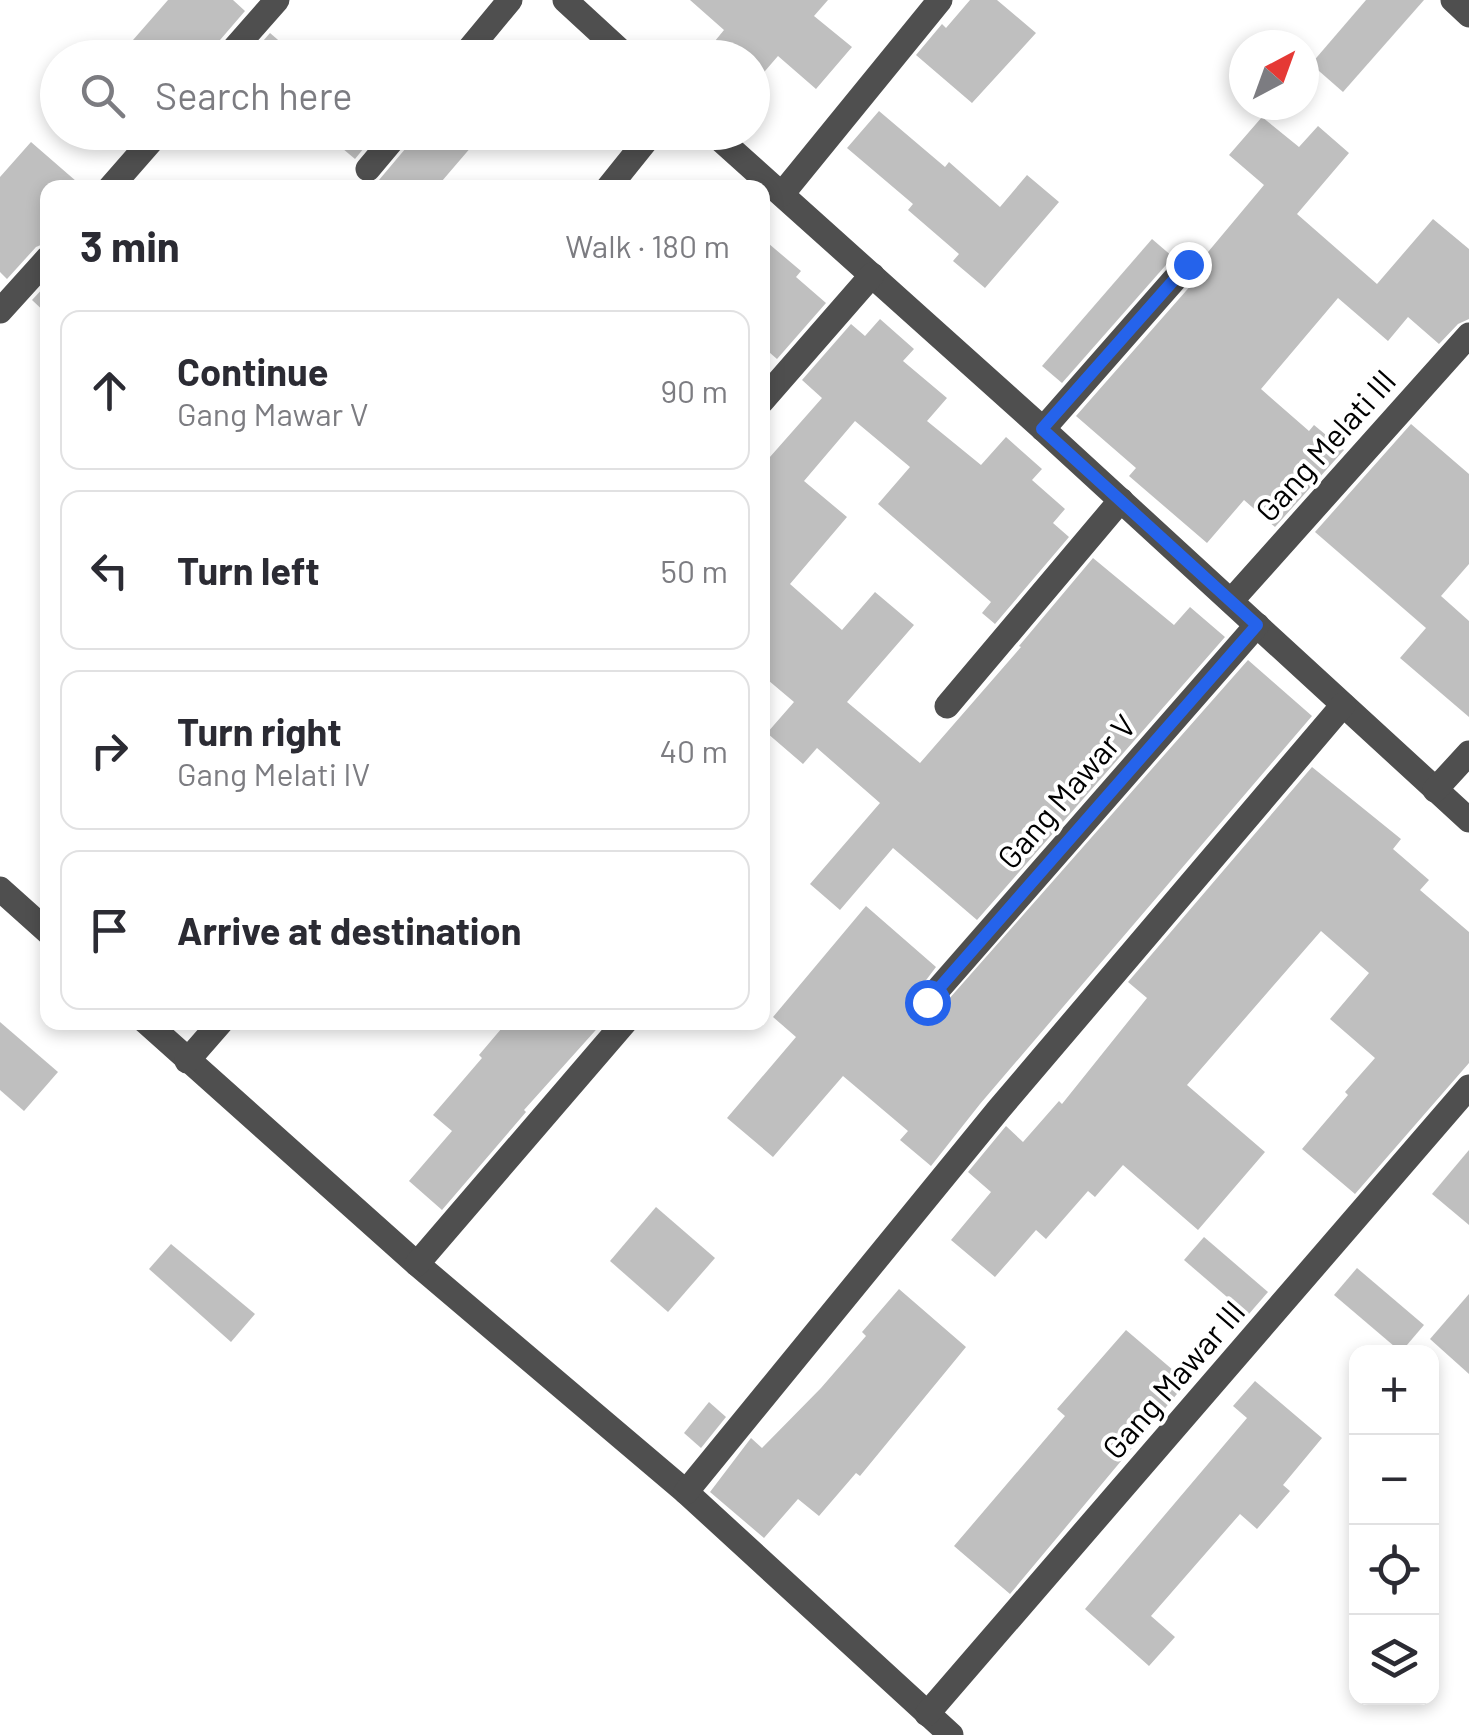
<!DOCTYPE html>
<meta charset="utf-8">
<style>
:root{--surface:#fff;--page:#f2f2f3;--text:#2b2b33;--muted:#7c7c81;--line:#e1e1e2}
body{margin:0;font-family:Barlow,sans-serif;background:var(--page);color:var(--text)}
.controls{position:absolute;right:30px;bottom:30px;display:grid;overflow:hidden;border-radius:20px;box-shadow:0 5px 15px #0003}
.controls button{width:90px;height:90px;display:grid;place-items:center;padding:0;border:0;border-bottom:2px solid var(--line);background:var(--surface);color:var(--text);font:50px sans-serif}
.compass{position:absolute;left:1229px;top:30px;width:90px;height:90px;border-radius:50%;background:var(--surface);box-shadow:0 5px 15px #0003;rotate:41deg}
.stop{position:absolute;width:30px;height:30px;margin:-22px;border:8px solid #2563eb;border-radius:50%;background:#fff}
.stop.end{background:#2563eb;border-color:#fff;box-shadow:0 2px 10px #0008}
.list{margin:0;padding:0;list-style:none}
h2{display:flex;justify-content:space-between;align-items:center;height:130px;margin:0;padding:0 40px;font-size:42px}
h2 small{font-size:32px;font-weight:400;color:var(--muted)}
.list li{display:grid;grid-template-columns:65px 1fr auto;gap:30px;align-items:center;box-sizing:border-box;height:160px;margin:0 20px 20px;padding:0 20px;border:2px solid var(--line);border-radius:20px}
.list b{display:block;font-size:38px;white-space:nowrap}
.list p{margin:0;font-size:32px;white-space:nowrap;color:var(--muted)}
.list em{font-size:32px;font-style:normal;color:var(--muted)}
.icon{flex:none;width:55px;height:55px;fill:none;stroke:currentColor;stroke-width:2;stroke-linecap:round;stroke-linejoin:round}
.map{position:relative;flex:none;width:1469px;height:1735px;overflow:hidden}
.search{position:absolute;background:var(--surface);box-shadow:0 5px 15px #0003;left:40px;top:40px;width:730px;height:110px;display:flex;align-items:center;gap:25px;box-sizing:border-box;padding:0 35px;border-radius:55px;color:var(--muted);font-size:38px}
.panel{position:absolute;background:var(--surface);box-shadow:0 5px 15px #0003;left:40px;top:180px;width:730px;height:850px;border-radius:20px}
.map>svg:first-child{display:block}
.building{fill:#bfbfbf}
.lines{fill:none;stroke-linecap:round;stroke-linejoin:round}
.minor{stroke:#4f4f4f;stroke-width:25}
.route{stroke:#2563eb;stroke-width:12}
.labels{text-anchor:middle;stroke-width:8;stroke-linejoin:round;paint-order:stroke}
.street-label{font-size:32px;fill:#000;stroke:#fff}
</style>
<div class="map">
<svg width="1469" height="1735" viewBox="0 0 1469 1735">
<rect width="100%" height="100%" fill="#fff"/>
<g class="building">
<path d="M168 0H233L245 11 214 47 210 58H153L133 40Z"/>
<path d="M690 0H828L814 16 852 47 816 89 778 56 752 86V58H701L724 30Z"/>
<path d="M970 0H997L1036 33 972 103 916 55 942 24 946 28Z"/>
<path d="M1366 0H1424L1343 92 1311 64Z"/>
<path d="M270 33 299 58H248Z"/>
<path d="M879 111 945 167 949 162 1000 207 1027 175 1059 202 985 288 953 261 959 254 908 210 913 204 847 148Z"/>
<path d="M1262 117 1299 147 1318 126 1349 153 1297 214 1377 284 1433 219 1469 249V319L1458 324 1439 344 1408 317 1388 341 1338 298 1261 389 1309 431 1314 425 1344 450 1275 527 1244 500 1207 543 1129 476 1136 468 1076 416 1200 275 1203 258 1264 185 1229 155Z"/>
<path d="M323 132H377L355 159Z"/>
<path d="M415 132H484L436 188H388L379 180 411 142Z"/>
<path d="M31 142 84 188H48V242L36 247 7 279 0 272V177Z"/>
<path d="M762 238 801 271 796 277 826 303 777 359 762 346Z"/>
<path d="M1152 239 1173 257 1062 383 1042 366Z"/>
<path d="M48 283V315L32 300Z"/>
<path d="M880 319 914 349 903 361 947 398 927 421 981 465 1006 437 1042 469 1032 480 1065 509 1053 523 1069 537 995 624 982 613 991 602 878 504 910 467 855 421 804 481 847 517 790 584 842 630 875 592 914 625 847 702 920 763 1021 647 1019 646 1093 558 1174 625 1190 607 1225 637 977 920 893 848 840 910 810 884 880 803 817 748 803 764 767 733 794 702 762 675V466L822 398 802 380 851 324 865 336Z"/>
<path d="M1411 424 1469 474V564L1441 596 1469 621V717L1400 658 1426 628 1315 532Z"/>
<path d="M1248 660 1312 716 980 1104 931 1166 900 1140 908 1131 843 1076 773 1157 727 1118 796 1037 773 1017 866 906 936 967 911 1000 917 1015 933 1017Z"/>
<path d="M1312 767 1401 839 1393 849 1429 880 1420 890 1469 932V1063L1355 1194 1302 1149 1348 1095 1345 1092 1375 1058 1330 1019 1369 973 1321 931 1187 1085 1265 1152 1198 1230 1123 1165 1095 1197 1088 1191 1046 1239 1036 1230 995 1277 951 1240 991 1192 968 1172 1006 1126 1023 1142 1059 1101 1062 1104 1147 998 1128 982Z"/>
<path d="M0 1022 58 1072 24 1111 0 1090Z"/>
<path d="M507 1022H603L524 1110 526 1112 442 1210 409 1181 452 1131 433 1115 482 1058 479 1055Z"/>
<path d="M1469 1150V1225L1432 1194Z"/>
<path d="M656 1207 715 1258 668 1312 610 1261Z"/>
<path d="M1204 1237 1268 1292 1248 1315 1184 1260Z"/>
<path d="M171 1244 255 1314 231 1342 149 1269Z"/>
<path d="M1357 1268 1424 1325 1401 1352 1334 1295Z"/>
<path d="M899 1289 966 1347 860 1476 856 1473 819 1516 798 1499 764 1538 710 1492 751 1438 762 1448 821 1388 866 1336 862 1332Z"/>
<path d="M1469 1294V1374L1430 1339Z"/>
<path d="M1126 1330 1187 1382 1010 1594 954 1546 1065 1416 1057 1409Z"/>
<path d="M1255 1381 1322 1438 1283 1485 1290 1491 1257 1529 1240 1514 1151 1616 1175 1637 1149 1666 1085 1609 1247 1418 1233 1406Z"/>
<path d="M709 1402 726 1417 701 1448 684 1433Z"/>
</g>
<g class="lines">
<g class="minor">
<path d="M565 0 628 58"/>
<path d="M1453 0 1469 15"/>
<path d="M226 58 277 0"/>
<path d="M462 58 510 0"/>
<path d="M712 132 1043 429 1469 820"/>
<path d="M368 169 399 132"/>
<path d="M110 188 159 132"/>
<path d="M608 188 653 132"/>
<path d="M782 194 940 0"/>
<path d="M0 311 48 258"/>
<path d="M762 401 872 275"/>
<path d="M1043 429 1188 264"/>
<path d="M1231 601 1469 335"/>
<path d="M947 706 1121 500"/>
<path d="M1435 790 1469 753"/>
<path d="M0 889 48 932"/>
<path d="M927 1002 1257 625"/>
<path d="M146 1022 417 1264 686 1492 951 1735"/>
<path d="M187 1061 221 1022"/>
<path d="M417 1264 625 1022"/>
<path d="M686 1492 999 1109 1343 705"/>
<path d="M927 1714 1469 1087"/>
</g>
</g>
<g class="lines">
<path class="route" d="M927 1002 1257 625 1042 429 1188 264"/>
</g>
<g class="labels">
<g class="street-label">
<text transform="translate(1326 446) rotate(-48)" y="11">Gang Melati III</text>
<text transform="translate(1067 792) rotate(-49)" y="11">Gang Mawar V</text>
<text transform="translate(1174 1380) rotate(-49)" y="11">Gang Mawar III</text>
</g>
</g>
</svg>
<div class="controls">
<button>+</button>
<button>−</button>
<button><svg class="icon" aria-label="locate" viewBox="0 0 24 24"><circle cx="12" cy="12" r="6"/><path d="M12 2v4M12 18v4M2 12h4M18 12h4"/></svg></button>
<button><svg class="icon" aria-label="layers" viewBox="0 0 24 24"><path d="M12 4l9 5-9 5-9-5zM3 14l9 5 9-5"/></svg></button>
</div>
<svg class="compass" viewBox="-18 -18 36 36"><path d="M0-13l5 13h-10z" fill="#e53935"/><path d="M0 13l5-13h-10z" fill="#7c7c81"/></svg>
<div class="stop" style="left:927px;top:1002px"></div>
<div class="stop end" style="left:1188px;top:264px"></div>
<div class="search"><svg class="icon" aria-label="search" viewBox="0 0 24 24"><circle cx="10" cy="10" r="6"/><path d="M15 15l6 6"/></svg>Search here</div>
<section class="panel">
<h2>3 min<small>Walk · 180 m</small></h2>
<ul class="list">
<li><svg class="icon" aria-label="ahead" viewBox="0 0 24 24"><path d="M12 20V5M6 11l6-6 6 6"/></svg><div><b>Continue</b><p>Gang Mawar V</p></div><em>90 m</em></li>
<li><svg class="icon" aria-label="left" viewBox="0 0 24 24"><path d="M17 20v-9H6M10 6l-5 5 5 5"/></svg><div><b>Turn left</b></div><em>50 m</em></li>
<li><svg class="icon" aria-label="right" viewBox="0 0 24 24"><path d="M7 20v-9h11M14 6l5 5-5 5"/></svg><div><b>Turn right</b><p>Gang Melati IV</p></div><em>40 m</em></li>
<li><svg class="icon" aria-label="arrive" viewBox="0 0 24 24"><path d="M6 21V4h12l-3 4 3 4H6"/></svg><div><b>Arrive at destination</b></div></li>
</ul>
</section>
</div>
